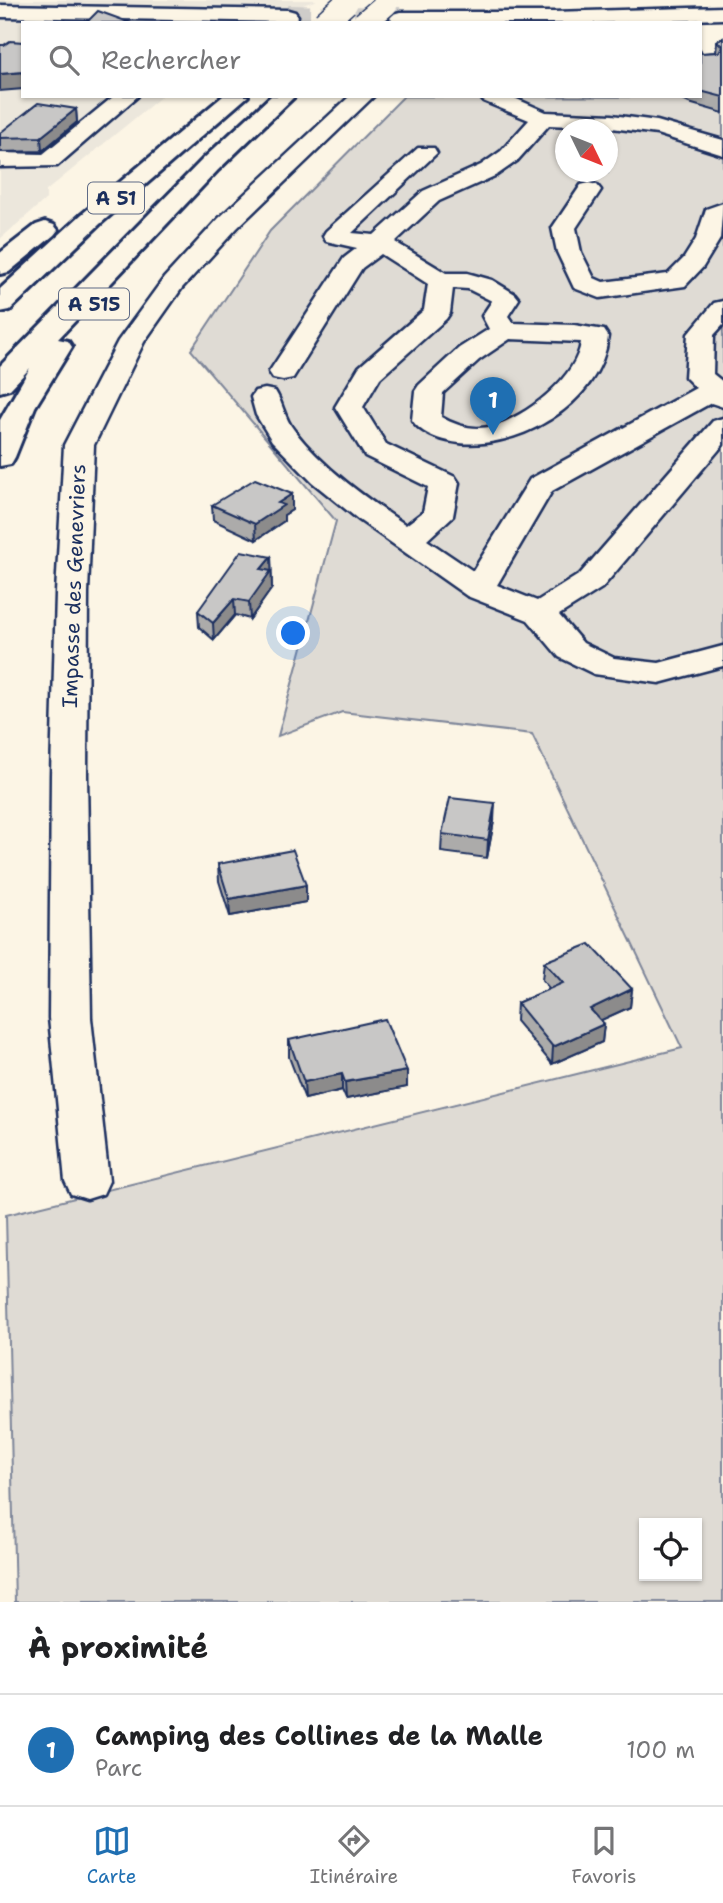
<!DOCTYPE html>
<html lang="fr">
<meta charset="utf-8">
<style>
:root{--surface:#fff;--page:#f6f6f6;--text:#202124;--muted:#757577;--line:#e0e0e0;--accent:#1f6fb2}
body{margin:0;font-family:"Shantell Sans",sans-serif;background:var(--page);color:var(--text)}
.controls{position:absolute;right:21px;bottom:21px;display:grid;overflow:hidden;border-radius:0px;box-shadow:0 2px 5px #0004}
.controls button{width:63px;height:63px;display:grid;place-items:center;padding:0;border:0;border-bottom:2px solid var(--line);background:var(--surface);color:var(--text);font:35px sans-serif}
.compass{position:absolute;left:555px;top:119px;width:63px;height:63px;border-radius:50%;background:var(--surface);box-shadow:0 2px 5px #0004;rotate:133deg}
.you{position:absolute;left:294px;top:634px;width:24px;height:24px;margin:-18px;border:5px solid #fff;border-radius:50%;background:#1a73e8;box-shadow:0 0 0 10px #1a73e833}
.badge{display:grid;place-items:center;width:46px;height:46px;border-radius:50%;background:var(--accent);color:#fff;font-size:23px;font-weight:700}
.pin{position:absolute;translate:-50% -58px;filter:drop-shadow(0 2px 4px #0008)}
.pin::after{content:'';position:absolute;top:37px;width:24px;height:21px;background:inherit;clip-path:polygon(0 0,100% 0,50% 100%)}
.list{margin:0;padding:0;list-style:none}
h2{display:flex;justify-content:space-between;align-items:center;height:91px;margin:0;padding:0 28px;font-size:30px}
h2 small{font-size:23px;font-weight:400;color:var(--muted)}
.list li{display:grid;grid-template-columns:46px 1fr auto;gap:21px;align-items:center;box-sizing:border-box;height:112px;padding:0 28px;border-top:2px solid var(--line)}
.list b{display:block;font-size:26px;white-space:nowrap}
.list p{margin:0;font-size:23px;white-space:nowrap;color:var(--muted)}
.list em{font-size:23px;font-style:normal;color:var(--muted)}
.icon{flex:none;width:38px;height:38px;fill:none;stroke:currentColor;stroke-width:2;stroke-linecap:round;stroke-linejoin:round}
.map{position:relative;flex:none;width:723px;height:1602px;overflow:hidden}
.search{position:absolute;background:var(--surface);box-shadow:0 2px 5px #0004;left:21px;right:21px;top:21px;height:77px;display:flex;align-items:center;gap:18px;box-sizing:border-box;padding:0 24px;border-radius:0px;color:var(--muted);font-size:26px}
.sheet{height:203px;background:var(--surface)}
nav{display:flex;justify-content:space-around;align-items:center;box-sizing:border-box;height:98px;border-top:2px solid var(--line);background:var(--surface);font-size:19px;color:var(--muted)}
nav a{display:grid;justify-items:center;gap:4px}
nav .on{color:var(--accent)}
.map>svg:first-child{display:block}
.built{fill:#ece7dc}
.green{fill:#dfdbd4;stroke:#7d8599;stroke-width:2;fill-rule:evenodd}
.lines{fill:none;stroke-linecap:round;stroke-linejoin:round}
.minor-tunnel{stroke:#cfcdca;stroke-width:22;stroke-dasharray:22 11;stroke-linecap:butt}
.minor-casing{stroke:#1b2f5e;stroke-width:5}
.highway-casing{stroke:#1b2f5e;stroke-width:6}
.minor{fill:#fcf5e5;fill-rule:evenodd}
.highway{fill:#fcf5e5;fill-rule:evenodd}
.highway-bridge-casing{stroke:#1b2f5e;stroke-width:26;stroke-linecap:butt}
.highway-bridge{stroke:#fcf5e5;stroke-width:23}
.wall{fill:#acabaa;stroke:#1b2f5e;stroke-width:2}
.shaded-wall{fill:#8c8b8b;stroke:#1b2f5e;stroke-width:2}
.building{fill:#c8c7c6;stroke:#1b2f5e;stroke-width:2}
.labels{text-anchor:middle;stroke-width:7;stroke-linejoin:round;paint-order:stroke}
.shield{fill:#fcf5e5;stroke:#5e6a86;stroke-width:2}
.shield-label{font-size:19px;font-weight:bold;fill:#1b2f5e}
.street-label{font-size:21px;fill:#1b2f5e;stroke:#fcf5e5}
</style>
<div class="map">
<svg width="723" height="1602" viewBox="0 0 723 1602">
<rect width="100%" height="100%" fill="#fcf5e5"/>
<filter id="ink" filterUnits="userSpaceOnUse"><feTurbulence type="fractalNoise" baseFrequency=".0143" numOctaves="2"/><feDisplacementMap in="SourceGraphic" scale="14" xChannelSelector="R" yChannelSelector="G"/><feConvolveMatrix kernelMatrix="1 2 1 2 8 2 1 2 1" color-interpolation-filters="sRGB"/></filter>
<g filter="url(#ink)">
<path class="built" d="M0 0H317L251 23H23V96H162L46 191V199L0 239Z"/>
<path class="green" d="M404 96 723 97V1602H15L6 1215 682 1048 532 734 342 712 278 736 336 521 191 350 270 231ZM566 130H608V172H566ZM644 1523H697V1576H644Z"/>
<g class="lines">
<path class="minor-tunnel" d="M288 16 400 18"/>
<g class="minor-casing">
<g id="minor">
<path d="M0 5 288 10 295 12 298 16 295 20 288 22 0 17Z"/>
<path d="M723 7V19L593 23H395L390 18 393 14 400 12H553Z"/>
<path d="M114 96H138L57 166 0 167V153L43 154Z"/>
<path d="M350 96H374L237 228 182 288 144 342 94 445 88 593 87 775 91 1018 109 1181 103 1194 87 1199 71 1194 65 1181 49 1018 51 775 56 593 64 445 118 341 164 278 219 218Z"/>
<path d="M480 96H510L546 112 612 115 657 121 723 140V155L657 134 612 128 549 125 517 161 497 175 439 201 395 242 446 273H467L492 280 515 294 519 299 508 316 513 323 574 325 604 330 608 336C602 404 512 456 448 441 435 438 420 432 412 420L415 391 419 385 459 348 489 329 482 316 492 301 468 289 453 288 450 313 446 319 380 378 363 407 386 444 455 477 459 483 453 516 427 540 473 571 530 479 696 388 685 377 688 334 714 303 723 301V325L714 335 713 374 723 382V407L711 403 552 491 497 585 537 601 580 574 713 421 723 418V445L602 588 559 615 583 643 614 658 659 663 723 646V666L659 683 594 674 559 657 528 620 467 596 359 520 312 482 272 441 256 415 251 397 255 391 265 389 275 391C283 403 284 418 294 430 323 468 367 499 406 525L423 512 428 487 365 456 335 407 359 367 424 310 428 284 381 254 362 268 293 378 283 380 273 378 269 372 344 258 357 248 326 241 323 236 326 231 418 148H434L437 153 352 233 374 235 423 191 481 165 501 151 529 120 483 101ZM510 339 581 342C577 377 526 417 493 426 475 431 456 426 441 417L443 393 479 360Z"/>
<path d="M589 183 597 185 601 190 576 228 581 252 594 278 603 282 668 274 684 258 696 239 706 209 723 203 720 239 703 267 685 286 600 298 574 288 557 252 552 228 581 185Z"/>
</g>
</g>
<g class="highway-casing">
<g id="highway">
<path d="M223 96H248L100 224 10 310 0 312V289L82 214Z"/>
<path d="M271 96H295L218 170 58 339 68 341 72 347 35 407 15 457 11 464 0 466V420L30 368 10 389 0 392V366L202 160Z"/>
<path d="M45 222 54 225 58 230 54 235 9 272 0 274V253L36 225Z"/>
</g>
</g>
<use href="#minor" class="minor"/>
<use href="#highway" class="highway"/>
<g class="highway-bridge-casing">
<g id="highway-bridge">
<path d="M324 23 346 3"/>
<path d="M364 23 386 4"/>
</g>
</g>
<use href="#highway-bridge" class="highway-bridge"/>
</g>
<g class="wall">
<path d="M723 38V113L689 103 675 96H700V49L702 53 716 52 717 41Z"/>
<path d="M76 109 77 122 42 151 0 152V133Z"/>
<path d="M292 494V510L284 515V521L256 540 213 520 212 505Z"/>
<path d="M271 557 272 588 250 619 235 615 214 640 199 627 198 611Z"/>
<path d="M494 821 487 858 441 852 442 834Z"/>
<path d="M218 864 306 885V902L230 916 219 881Z"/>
<path d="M544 962 632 989 630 1007 601 1020 604 1024 602 1042 552 1064 516 1021 517 1003 550 989 542 980Z"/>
<path d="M289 1040 407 1071V1087L346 1099 342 1090 305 1099 289 1057Z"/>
</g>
<g class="shaded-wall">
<path d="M23 72V89L0 91V74Z"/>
<path d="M76 109 77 122 42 151 41 137Z"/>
<path d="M292 494V510L284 515V521L256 540 255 524 278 503Z"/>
<path d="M271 557 272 588 250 619 249 602 261 569Z"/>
<path d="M234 599 235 615 214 640 213 623Z"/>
<path d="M495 803 494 821 487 858 488 840Z"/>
<path d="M306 885V902L230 916 229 899Z"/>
<path d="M632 989 630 1007 588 1026 590 1009Z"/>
<path d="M604 1024 602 1042 552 1064 553 1047Z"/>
<path d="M407 1071V1087L346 1099 345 1082Z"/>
<path d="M342 1074V1090L305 1099 304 1082Z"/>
</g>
<g class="building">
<path d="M98 11 131 23H86Z"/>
<path d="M723 38V97L700 91V49L702 53 719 52 722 46 717 41Z"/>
<path d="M10 41 23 42V72L0 74V45H4Z"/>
<path d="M38 103 76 109 41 137 0 138V133Z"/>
<path d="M255 479 292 494 278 503 284 505 255 524 212 505Z"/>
<path d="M241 551 271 557 261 569 271 571 249 602 234 599 213 623 198 611Z"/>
<path d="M450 798 495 803 488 840 442 834Z"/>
<path d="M293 850 306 885 229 899 218 864Z"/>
<path d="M590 944 632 989 590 1009 604 1024 553 1047 517 1003 563 983 544 962Z"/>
<path d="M385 1019 407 1071 345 1082 342 1074 304 1082 289 1040Z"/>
</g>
</g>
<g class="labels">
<g class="shield">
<rect x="88" y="182.5" width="56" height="31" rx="5"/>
<rect x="59" y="288.5" width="70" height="31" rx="5"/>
</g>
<g class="shield-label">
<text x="116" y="205">A 51</text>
<text x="94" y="311">A 515</text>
</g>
<g class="street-label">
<text transform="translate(74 586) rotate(-88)" y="7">Impasse des Genevriers</text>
</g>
</g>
</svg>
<div class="controls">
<button><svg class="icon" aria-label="locate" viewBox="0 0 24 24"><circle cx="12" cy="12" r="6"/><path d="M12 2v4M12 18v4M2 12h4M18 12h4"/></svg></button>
</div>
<svg class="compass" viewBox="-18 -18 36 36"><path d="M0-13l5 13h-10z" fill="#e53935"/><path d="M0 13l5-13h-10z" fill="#757577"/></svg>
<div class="you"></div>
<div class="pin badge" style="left:493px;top:435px">1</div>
<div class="search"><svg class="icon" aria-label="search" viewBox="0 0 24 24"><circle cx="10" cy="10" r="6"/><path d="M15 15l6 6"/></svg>Rechercher</div>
</div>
<section class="sheet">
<h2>À proximité<small></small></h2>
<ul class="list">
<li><span class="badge">1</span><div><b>Camping des Collines de la Malle</b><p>Parc</p></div><em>100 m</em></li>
</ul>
</section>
<nav>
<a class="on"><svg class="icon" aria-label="map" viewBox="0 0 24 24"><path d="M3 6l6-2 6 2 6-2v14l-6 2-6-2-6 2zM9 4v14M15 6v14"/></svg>Carte</a>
<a><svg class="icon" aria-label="directions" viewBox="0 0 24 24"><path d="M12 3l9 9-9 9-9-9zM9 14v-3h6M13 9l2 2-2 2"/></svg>Itinéraire</a>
<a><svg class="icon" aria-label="saved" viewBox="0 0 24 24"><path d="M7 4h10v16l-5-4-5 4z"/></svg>Favoris</a>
</nav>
